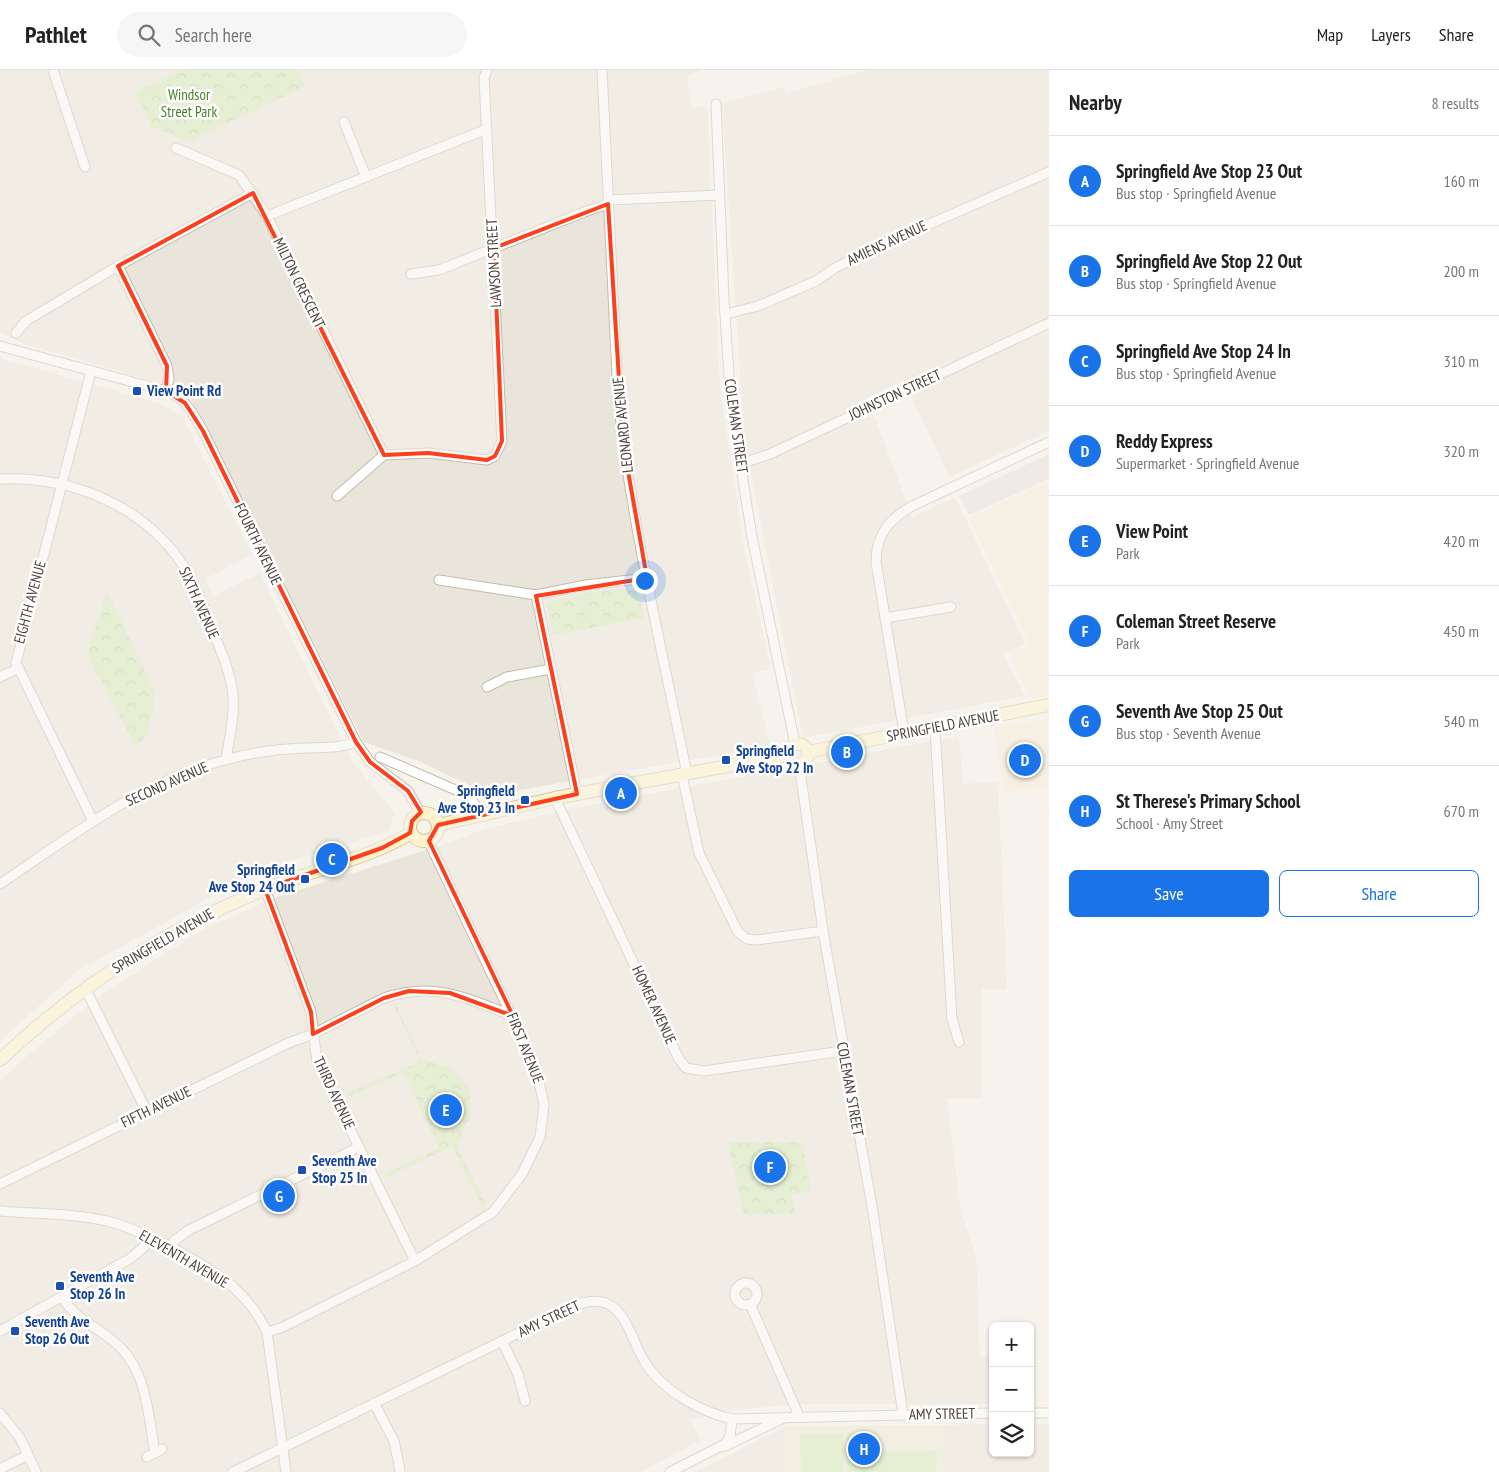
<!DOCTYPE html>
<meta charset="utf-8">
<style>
:root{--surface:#fff;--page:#f6f6f6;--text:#222;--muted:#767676;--line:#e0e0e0;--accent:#1a73e8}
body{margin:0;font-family:"PT Sans Narrow",sans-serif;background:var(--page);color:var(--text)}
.controls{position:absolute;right:15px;bottom:15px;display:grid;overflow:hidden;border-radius:8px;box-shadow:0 1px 4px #0004}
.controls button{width:45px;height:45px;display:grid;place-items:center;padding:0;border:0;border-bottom:1px solid var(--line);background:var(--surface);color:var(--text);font:25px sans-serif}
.you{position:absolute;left:644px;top:510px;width:18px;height:18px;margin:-12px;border:4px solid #fff;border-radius:50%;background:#1a73e8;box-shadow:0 0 0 8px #1a73e833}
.badge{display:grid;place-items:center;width:32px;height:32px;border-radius:50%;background:var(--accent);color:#fff;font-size:16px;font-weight:700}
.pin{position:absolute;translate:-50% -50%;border:2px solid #fff;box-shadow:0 1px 5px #0006}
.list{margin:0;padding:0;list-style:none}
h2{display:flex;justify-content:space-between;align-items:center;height:65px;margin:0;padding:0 20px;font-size:21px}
h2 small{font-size:16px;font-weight:400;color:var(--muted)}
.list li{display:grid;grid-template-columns:32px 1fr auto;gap:15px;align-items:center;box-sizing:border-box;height:90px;padding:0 20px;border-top:1px solid var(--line)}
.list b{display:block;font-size:19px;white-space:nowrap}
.list p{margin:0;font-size:16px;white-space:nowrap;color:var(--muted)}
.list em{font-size:16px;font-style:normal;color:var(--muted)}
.actions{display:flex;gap:10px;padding:15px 20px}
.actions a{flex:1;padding:11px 0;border:1px solid var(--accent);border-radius:8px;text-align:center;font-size:18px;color:var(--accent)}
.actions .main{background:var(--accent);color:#fff}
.icon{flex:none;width:28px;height:28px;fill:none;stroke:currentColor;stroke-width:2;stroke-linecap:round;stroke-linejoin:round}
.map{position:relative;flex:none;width:1049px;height:1402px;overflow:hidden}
header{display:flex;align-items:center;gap:30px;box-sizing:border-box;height:70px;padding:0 25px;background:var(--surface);border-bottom:1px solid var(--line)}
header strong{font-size:24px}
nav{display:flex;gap:28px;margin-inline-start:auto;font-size:18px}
.search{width:350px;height:45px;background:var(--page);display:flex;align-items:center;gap:12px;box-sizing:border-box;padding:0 18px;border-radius:28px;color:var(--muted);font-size:19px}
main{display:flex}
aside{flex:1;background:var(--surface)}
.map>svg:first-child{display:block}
.residential{fill:#eae5da}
.commercial{fill:#f7ead8}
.education{fill:#efe8d6}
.forest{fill:url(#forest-crowns)}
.pitch{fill:#d2eab5}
.parking{fill:#e5e3e0}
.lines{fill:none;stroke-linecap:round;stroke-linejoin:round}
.street-casing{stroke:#c2bbae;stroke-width:11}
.secondary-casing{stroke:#d6c79b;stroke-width:14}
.street{stroke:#fff;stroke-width:9}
.secondary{stroke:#fff3cd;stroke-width:12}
.marked{fill:none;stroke:#fc3f1d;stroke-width:4;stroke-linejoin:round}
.transit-dot{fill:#1a4fb4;stroke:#fff;stroke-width:2}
.labels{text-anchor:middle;stroke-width:5;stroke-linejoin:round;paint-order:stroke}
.park-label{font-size:15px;fill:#4a7f2a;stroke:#fff}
.street-label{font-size:15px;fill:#4b4439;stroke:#fff}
.transit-label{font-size:15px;font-weight:bold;fill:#164399;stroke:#fff;text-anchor:start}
</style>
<header>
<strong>Pathlet</strong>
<div class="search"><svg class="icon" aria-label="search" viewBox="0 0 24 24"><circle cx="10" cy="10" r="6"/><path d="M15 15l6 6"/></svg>Search here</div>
<nav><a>Map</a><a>Layers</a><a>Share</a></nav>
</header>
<main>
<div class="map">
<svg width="1049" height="1402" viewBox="0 0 1049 1402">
<defs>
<pattern id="forest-crowns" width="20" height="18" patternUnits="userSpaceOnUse" patternTransform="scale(1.25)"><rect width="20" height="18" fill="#d2eab5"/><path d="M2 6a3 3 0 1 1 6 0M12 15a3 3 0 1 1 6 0" fill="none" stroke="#b6ca9c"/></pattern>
</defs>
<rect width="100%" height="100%" fill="#f6f3ec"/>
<g class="residential">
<path d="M0 0H702L687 6 692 39 707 35 720 318 744 478 771 599 752 603 770 676 491 725 418 691 364 672 187 321 25 274 0 263Z"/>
<path d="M867 0H1049V361L949 407 904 310 867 327 912 447 955 427 1025 574 1003 584 1025 626 803 668 745 374 722 33 784 17 786 23Z"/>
<path d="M0 288 161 334 183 347 252 484 206 509 213 526 260 503 351 690 395 743 388 761 258 801 79 900 0 971Z"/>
<path d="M959 666 963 714 998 712 1007 919H982V1028H947L961 1143 976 1185 980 1287H993V1334H803L730 1340 690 1350 701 1370 640 1402H0V1011L19 993 98 927 202 860 277 827 439 776 485 759 570 739Z"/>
<path d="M993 1354V1383H1030V1354H1049V1402H945L943 1355Z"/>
<path d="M786 1356 783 1402H694L728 1386Z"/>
</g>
<g class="commercial">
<path d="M1049 411V625L1032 628 1008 583 1030 575 969 448Z"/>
<path d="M1046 649 1049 659V717L1005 722 994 658Z"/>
</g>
<path class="education" d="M943 1355 945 1402H783L786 1356Z"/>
<g class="forest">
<path d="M182 0H298L305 16 189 72 152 57 135 22Z"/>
<path d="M629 518 639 524 644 548 553 565 547 536 548 532 590 522Z"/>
<path d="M107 521 155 622 149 657 144 668 136 676 87 584Z"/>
<path d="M396 935 422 990 450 997 469 1017 471 1047 456 1074 486 1135 483 1138 452 1076 386 1108 384 1104 439 1078 403 1002 347 1028 348 1023 420 991 394 936Z"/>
<path d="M802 1072 811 1121 792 1124 795 1144H744L728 1073Z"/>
</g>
<g class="pitch">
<path d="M800 1364H843L844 1402H801Z"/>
<rect x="847" y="1364" width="22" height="38"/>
<path d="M937 1381 936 1402H871L870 1382Z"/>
</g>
<path class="parking" d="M1049 384V409L969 445 959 426Z"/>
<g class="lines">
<g class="street-casing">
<g id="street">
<path d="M53 0 85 97"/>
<path d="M602 0 618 326C631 454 662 579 687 704"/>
<path d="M716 34 724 230 731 335 752 467 795 674"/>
<path d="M344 52 366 107"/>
<path d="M176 78 239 105 267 146 384 385 428 383 487 390 495 386 502 371 484 8 487 0"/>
<path d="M608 130 719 125"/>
<path d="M267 146 487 59"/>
<path d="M118 196 167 296 169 309 166 321C186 328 193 344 203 361L356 672 370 692 408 721 421 744"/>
<path d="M411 204 439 200 587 141 608 134"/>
<path d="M726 244 758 236 816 211 835 198 886 173 1049 102"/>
<path d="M16 263 26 251 118 196 253 123"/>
<path d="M0 276 166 321"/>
<path d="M91 301 16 593 93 751"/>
<path d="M740 394 770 384 1049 253"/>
<path d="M0 409C71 406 143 435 183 495 196 514 203 536 211 557 220 579 231 602 233 626 235 647 229 669 226 690"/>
<path d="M337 426 384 385"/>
<path d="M439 510 536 525 586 515 647 508"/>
<path d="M536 525 577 724"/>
<path d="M885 548 951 537"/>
<path d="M0 607 17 599"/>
<path d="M487 617 507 607 551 599"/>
<path d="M935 658 952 949 959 972"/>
<path d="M904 663 876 492C876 465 889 449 912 436L1049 372"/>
<path d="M380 687 467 725 477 737 479 744"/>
<path d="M799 694 823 861 873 1142 903 1344"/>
<path d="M682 705 699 783 738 862 747 869 757 870 823 861"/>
<path d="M555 728 679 989 686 998 704 1001 843 981"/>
<path d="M0 814C70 767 142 711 225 690 250 683 278 679 304 678 322 677 339 679 356 672"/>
<path d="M265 819 311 942 317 992 415 1191"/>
<path d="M85 918 147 1042"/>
<path d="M0 1114 286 974 313 964 384 928C435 911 466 928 513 946"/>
<path d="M0 1141C35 1144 72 1143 107 1151 140 1159 207 1194 232 1216 246 1228 259 1245 267 1262L286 1402"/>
<path d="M170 1178 175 1170 189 1160 359 1077"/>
<circle cx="746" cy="1224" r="11"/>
<path d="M62 1227C76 1250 93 1254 113 1271 147 1297 148 1344 155 1383"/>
<path d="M750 1234 799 1346"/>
<path d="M0 1261 131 1188 153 1169"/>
<path d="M267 1262 281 1258 415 1191 493 1142 522 1104 540 1067 544 1035 536 997 428 770"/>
<path d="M502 1271 518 1304 525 1331"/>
<path d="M374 1333 394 1371 400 1400"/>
<path d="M0 1343 20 1368 36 1402"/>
<path d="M1030 1343H1049"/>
<path d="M723 1377 786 1347"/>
<path d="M147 1387 162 1379"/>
<path d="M0 1399 28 1385"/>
<path d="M233 1402 576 1235C629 1216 627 1273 651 1301 671 1325 702 1342 732 1349L993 1343"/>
<path d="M670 1402 725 1374 730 1367 732 1349"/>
</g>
</g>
<g class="secondary-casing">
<g id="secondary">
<circle cx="798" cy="684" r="10"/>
<path d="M808 682 1049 635"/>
<circle cx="424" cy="757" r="14"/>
<path d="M438 755 555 728 787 685"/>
<path d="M0 990C77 917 165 860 263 820 311 800 366 790 411 763"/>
</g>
</g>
<use href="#street" class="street"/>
<use href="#secondary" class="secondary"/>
</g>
<path d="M0 0H1049V1402H0ZM253 123 384 385 428 383 487 390 495 386 502 371 494 178 608 134 623 373 647 508 536 526 577 724 438 755 429 771 513 946 450 923 409 921 384 928 313 964 311 942 265 819 382 778 410 763 412 751 421 742 408 721 370 692 356 672 203 361 185 333 166 321 167 296 118 196Z" fill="#f6f3ec" fill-opacity=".55" fill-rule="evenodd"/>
<path class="marked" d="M253 123 384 385 428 383 487 390 495 386 502 371 494 178 608 134 623 373 647 508 536 526 577 724 438 755 429 771 513 946 450 923 409 921 384 928 313 964 311 942 265 819 382 778 410 763 412 751 421 742 408 721 370 692 356 672 203 361 185 333 166 321 167 296 118 196Z"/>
<g class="transit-dot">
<rect x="132" y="316" width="10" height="10" rx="2.5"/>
<rect x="721" y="685" width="10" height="10" rx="2.5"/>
<rect x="520" y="725" width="10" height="10" rx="2.5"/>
<rect x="300" y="804" width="10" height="10" rx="2.5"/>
<rect x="297" y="1095" width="10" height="10" rx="2.5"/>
<rect x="55" y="1211" width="10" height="10" rx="2.5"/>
<rect x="10" y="1256" width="10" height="10" rx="2.5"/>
</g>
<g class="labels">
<g class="park-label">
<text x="189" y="30">Windsor<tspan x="189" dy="17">Street Park</tspan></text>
</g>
<g class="street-label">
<text transform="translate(887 173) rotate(-25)" y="5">AMIENS AVENUE</text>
<text transform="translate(494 193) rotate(-93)" y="5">LAWSON STREET</text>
<text transform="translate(299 213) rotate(64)" y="5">MILTON CRESCENT</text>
<text transform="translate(895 325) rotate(-25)" y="5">JOHNSTON STREET</text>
<text transform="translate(623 355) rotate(-96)" y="5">LEONARD AVENUE</text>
<text transform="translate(736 356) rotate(82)" y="5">COLEMAN STREET</text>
<text transform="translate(258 474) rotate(64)" y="5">FOURTH AVENUE</text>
<text transform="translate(30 532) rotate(-75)" y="5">EIGHTH AVENUE</text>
<text transform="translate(199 533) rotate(66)" y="5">SIXTH AVENUE</text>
<text transform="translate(943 656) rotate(-11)" y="5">SPRINGFIELD AVENUE</text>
<text transform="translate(167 714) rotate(-24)" y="5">SECOND AVENUE</text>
<text transform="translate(163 871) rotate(-30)" y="5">SPRINGFIELD AVENUE</text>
<text transform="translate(654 935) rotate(65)" y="5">HOMER AVENUE</text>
<text transform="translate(525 978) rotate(68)" y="5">FIRST AVENUE</text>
<text transform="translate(850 1019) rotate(80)" y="5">COLEMAN STREET</text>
<text transform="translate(334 1023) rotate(65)" y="5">THIRD AVENUE</text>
<text transform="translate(156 1037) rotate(-26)" y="5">FIFTH AVENUE</text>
<text transform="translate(184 1189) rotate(30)" y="5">ELEVENTH AVENUE</text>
<text transform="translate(549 1249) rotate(-25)" y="5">AMY STREET</text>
<text transform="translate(942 1344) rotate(-1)" y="5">AMY STREET</text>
</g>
<g class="transit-label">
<text x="147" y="326">View Point Rd</text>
<text x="736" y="686">Springfield<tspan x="736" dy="17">Ave Stop 22 In</tspan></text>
<text x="515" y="726" text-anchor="end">Springfield<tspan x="515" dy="17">Ave Stop 23 In</tspan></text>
<text x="295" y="805" text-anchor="end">Springfield<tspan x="295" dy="17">Ave Stop 24 Out</tspan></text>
<text x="312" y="1096">Seventh Ave<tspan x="312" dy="17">Stop 25 In</tspan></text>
<text x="70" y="1212">Seventh Ave<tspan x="70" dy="17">Stop 26 In</tspan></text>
<text x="25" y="1257">Seventh Ave<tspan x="25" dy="17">Stop 26 Out</tspan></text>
</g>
</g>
</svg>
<div class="controls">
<button>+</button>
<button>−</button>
<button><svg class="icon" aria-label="layers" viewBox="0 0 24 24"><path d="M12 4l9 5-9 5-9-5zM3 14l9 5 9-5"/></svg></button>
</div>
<div class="you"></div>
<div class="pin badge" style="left:621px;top:723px">A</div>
<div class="pin badge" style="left:847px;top:682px">B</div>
<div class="pin badge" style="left:332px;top:789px">C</div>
<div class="pin badge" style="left:1025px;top:690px">D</div>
<div class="pin badge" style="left:446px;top:1040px">E</div>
<div class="pin badge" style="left:770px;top:1097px">F</div>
<div class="pin badge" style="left:279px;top:1126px">G</div>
<div class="pin badge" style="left:864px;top:1379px">H</div>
</div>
<aside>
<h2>Nearby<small>8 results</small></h2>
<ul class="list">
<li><span class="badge">A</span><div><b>Springfield Ave Stop 23 Out</b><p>Bus stop · Springfield Avenue</p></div><em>160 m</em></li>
<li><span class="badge">B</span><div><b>Springfield Ave Stop 22 Out</b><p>Bus stop · Springfield Avenue</p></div><em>200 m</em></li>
<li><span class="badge">C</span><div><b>Springfield Ave Stop 24 In</b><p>Bus stop · Springfield Avenue</p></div><em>310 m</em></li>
<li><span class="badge">D</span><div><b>Reddy Express</b><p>Supermarket · Springfield Avenue</p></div><em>320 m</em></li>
<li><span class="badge">E</span><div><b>View Point</b><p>Park</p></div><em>420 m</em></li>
<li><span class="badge">F</span><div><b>Coleman Street Reserve</b><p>Park</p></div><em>450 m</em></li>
<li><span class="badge">G</span><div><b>Seventh Ave Stop 25 Out</b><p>Bus stop · Seventh Avenue</p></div><em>540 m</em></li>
<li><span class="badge">H</span><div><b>St Therese's Primary School</b><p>School · Amy Street</p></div><em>670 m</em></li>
</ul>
<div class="actions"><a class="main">Save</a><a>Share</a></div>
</aside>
</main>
